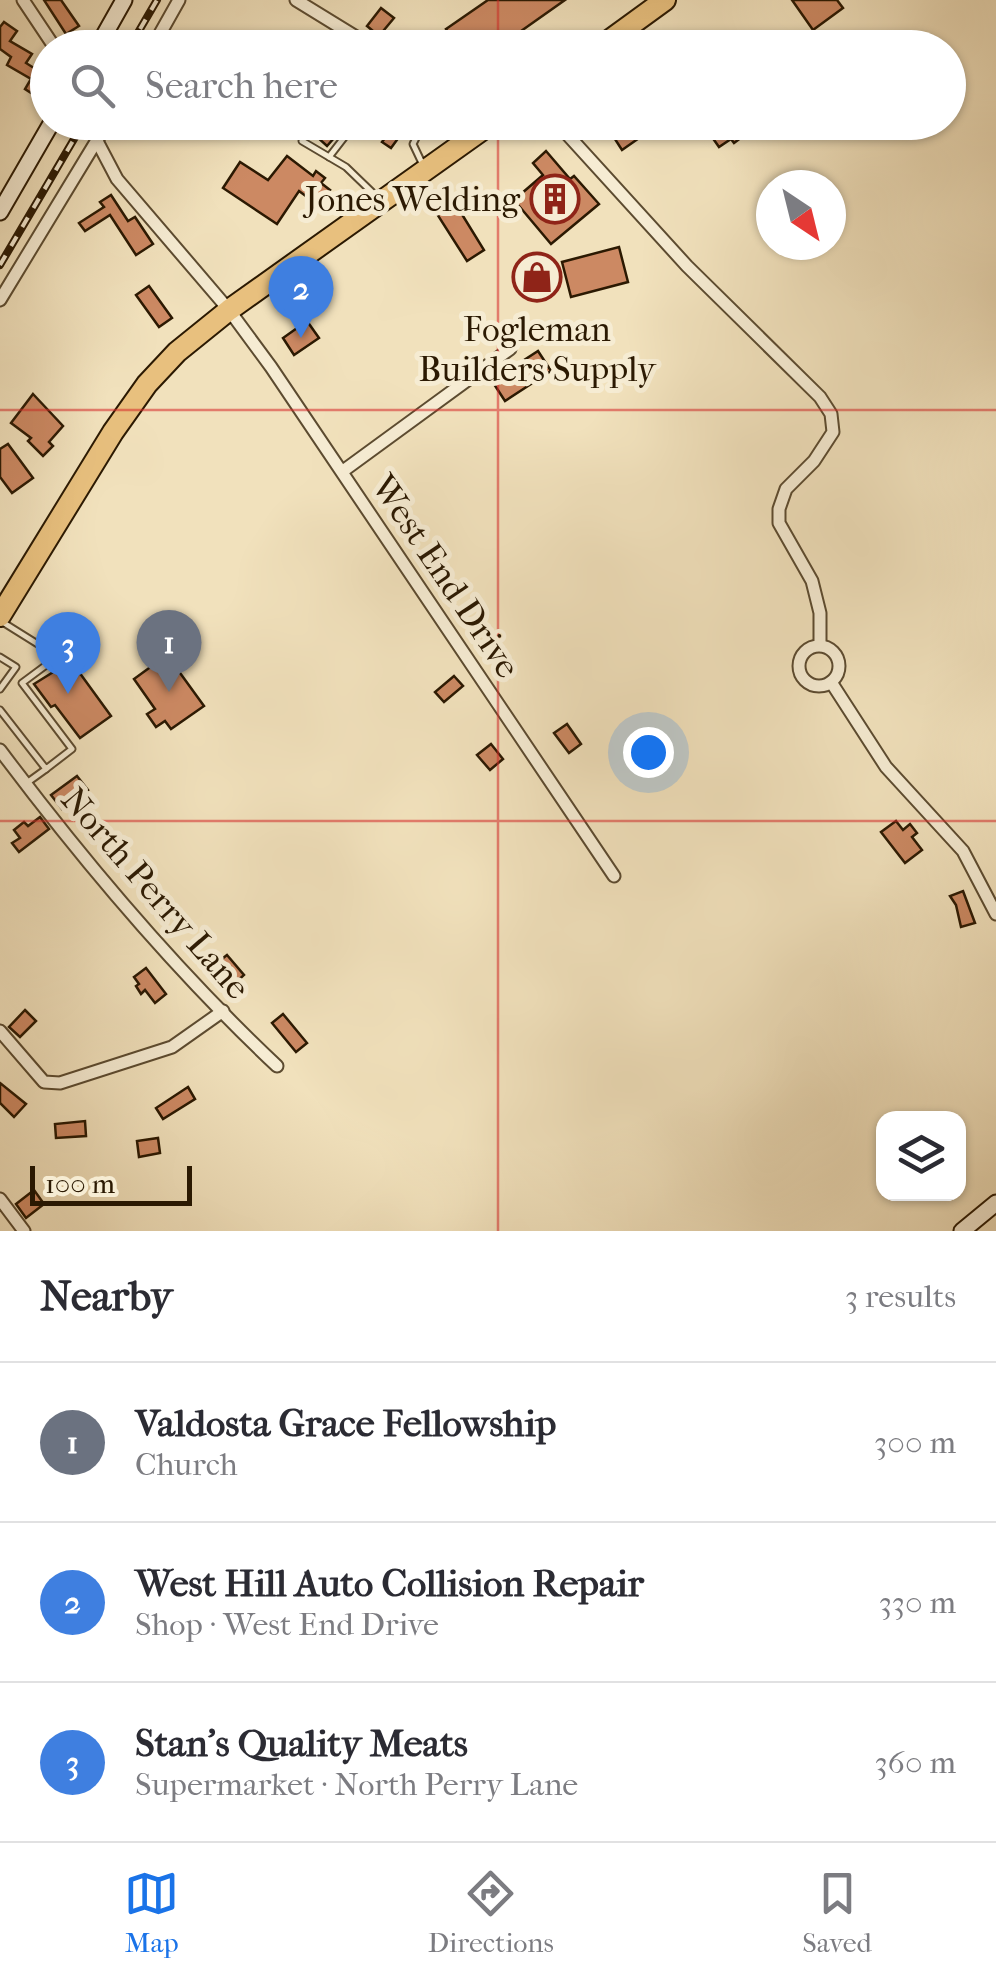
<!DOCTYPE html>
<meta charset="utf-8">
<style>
:root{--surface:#fff;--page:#f2f2f3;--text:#2b2b33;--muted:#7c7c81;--line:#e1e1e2;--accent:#1a73e8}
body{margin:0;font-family:"IM FELL French Canon",serif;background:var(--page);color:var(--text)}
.controls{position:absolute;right:30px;bottom:30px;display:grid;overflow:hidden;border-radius:20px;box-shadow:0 2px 8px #0004}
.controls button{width:90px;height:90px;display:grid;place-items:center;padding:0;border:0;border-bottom:2px solid var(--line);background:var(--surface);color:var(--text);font:50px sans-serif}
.compass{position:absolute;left:756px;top:170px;width:90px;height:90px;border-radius:50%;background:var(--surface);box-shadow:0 2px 8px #0004;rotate:145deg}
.scale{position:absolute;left:30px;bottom:25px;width:162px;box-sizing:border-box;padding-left:10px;border:5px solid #2b1902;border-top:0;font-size:28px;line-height:35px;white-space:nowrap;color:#2b1902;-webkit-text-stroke:8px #f6ecd3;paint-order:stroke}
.you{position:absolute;left:648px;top:752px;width:35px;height:35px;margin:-25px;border:8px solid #fff;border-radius:50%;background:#1a73e8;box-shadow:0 0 0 15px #1a73e833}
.badge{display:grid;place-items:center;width:65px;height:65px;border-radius:50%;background:var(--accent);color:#fff;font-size:32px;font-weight:700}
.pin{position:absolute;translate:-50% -82px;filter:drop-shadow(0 2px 5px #0008)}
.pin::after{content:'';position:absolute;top:52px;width:35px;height:30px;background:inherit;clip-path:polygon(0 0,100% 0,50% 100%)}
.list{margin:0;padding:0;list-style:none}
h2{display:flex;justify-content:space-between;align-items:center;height:130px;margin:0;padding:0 40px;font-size:42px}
h2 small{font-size:32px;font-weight:400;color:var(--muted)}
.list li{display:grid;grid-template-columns:65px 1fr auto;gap:30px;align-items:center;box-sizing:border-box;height:160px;padding:0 40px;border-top:2px solid var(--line)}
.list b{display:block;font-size:38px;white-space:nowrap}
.list p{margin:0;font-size:32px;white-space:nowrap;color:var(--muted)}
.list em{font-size:32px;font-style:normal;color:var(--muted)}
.icon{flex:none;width:55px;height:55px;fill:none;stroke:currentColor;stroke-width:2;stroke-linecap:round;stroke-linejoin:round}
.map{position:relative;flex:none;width:996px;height:1231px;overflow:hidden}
.search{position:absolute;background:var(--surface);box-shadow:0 2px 8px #0004;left:30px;right:30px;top:30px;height:110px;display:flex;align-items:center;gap:25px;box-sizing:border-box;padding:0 35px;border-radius:55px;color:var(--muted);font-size:38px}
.sheet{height:610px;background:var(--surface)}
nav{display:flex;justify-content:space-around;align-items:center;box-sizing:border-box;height:140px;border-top:2px solid var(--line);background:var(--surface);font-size:28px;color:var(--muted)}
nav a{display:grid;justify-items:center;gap:5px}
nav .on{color:var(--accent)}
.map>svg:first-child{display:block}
.building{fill:#cc8963;stroke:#2b1902;stroke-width:2.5}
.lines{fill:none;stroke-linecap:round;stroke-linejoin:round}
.lane-casing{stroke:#5c4b30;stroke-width:9}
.street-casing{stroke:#5c4b30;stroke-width:15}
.secondary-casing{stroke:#2b1902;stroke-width:19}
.highway-casing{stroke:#2b1902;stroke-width:24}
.lane{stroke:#f6ecd3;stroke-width:5}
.street{stroke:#f6ecd3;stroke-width:11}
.secondary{stroke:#f6ecd3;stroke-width:15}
.highway{stroke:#e8c07e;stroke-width:20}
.rail-casing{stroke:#2b1902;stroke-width:8}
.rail{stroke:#f6ecd3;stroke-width:4;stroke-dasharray:11;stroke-linecap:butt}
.grid{fill:none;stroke:#d62828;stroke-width:2.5;stroke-opacity:0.55}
.labels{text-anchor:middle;stroke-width:10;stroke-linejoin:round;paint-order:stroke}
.poi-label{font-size:35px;fill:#2b1902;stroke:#f6ecd3;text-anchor:end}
.street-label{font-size:35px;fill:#2b1902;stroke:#f6ecd3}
</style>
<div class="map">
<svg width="996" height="1231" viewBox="0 0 996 1231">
<rect width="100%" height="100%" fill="#f1e1bc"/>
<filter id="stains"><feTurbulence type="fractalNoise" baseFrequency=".002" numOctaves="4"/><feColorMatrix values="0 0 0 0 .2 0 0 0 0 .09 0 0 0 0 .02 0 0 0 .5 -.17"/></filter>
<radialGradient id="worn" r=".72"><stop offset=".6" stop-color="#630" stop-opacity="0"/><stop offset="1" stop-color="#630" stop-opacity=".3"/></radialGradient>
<g class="building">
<path d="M44 0H61L79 26 66 34Z"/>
<path d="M488 0H565L497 48H459L446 29Z"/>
<path d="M792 0H837L843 8 813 30Z"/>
<path d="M381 8 394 18 379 36 367 26Z"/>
<path d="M4 22 17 31 10 41 32 54 26 63 48 77V84L39 98 25 89 31 79 7 65 11 57 0 49V27Z"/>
<path d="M329 122H348L327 146 316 136Z"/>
<path d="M371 122H410L391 148 382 142 388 134Z"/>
<path d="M604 122H662L622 150Z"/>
<path d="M719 122H762L734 143 731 139 719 147 712 137 724 129Z"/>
<path d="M546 151 570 179 574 176 599 204 551 244 514 200 543 175 533 163Z"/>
<path d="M287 156 313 176 316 171 325 178 321 183 330 190 318 205 299 191 277 224 223 188 240 162 268 180Z"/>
<path d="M111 195 128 221 135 217 153 244 136 255 110 215 85 231 79 223 104 207 100 202Z"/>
<path d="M455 203 484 250 467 261 437 214Z"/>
<path d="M619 247 628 282 571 297 562 262Z"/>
<path d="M149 286 172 318 159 327 136 295Z"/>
<path d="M307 321 319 338 294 355 283 338Z"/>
<path d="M538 351 551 371 505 401 492 381Z"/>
<path d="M33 394 63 426 49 442 53 446 43 456 28 441 31 438 11 423Z"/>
<path d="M8 444 33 478 12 493 0 477V449Z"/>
<path d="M167 655 204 706 171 729 165 721 156 727 147 714 155 709 134 679Z"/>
<path d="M71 661 111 716 80 738 55 705 51 707 34 684Z"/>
<path d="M454 676 463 686 444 702 435 692Z"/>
<path d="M567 724 581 744 569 753 554 733Z"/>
<path d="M491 744 503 759 490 770 477 755Z"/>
<path d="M77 776 88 790 62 809 51 795Z"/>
<path d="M40 817 49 829 19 852 12 843 20 838 14 830 24 822 28 826Z"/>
<path d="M896 821 903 830 910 824 917 833 912 837 922 850 905 863 881 832Z"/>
<path d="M963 891 975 923 961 927 956 905 950 896Z"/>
<path d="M227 955 244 975 231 987 213 966Z"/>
<path d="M146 968 166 994 155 1003 145 990 141 994 136 986 139 984 134 977Z"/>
<path d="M25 1010 36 1021 20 1037 9 1027Z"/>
<path d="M283 1014 307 1043 296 1052 272 1023Z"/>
<path d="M0 1083 26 1104 14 1117 0 1103Z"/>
<path d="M188 1087 195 1099 163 1119 156 1108Z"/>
<path d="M85 1121 86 1136 56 1138 55 1124Z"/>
<path d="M158 1138 160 1153 139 1157 137 1141Z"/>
<path d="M34 1190 44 1204 26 1218 16 1204Z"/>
</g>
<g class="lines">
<g class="lane-casing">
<g id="lane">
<path d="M447 122 459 141"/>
<path d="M302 141 346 167 376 196"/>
<path d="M329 157 353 126"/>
<path d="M422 163 413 144 417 136 433 122"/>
<path d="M0 657 16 667 0 689"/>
<path d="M0 710 46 769 72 749 22 683 53 660 52 653 4 623"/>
<path d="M28 782 46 769"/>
</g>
</g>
<g class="street-casing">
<g id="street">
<path d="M23 0 55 48"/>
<path d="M296 0 374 48"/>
<path d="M152 48 179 0"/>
<path d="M556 122 687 266 820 397 831 414 833 432 814 461 786 489 779 509V523L812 581 820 613V645"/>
<path d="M97 141 117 179 229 310 271 367 614 876"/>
<path d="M0 300 108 122"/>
<path d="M343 471 510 349"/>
<circle cx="819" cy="666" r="20"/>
<path d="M831 682 886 767 963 851 996 914"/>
<path d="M0 750C84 862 175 970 277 1066"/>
<path d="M0 1031 44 1082 60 1083 172 1047 223 1011"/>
<path d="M0 1199 24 1231"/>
</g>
</g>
<g class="secondary-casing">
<g id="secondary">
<path d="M97 48 124 0"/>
<path d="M0 212 52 122"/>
<path d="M962 1231 996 1203"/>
</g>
</g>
<g class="highway-casing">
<g id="highway">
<path d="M599 48 665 0"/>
<path d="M0 616 113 432 147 384 177 352 229 310 493 122"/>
</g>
</g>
<use href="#lane" class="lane"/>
<use href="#street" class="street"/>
<use href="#secondary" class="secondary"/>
<use href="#highway" class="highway"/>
<g class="rail-casing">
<g id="rail">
<path d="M129 48 157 0"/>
<path d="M0 265 84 122"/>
</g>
</g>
<use href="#rail" class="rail"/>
</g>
<path class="grid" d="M498 0V48M498 122V1231M0 410H996M0 821H996"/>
<defs>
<g id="building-ring" transform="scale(2.5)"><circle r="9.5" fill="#f6ecd3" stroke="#8f2418" stroke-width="1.5"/><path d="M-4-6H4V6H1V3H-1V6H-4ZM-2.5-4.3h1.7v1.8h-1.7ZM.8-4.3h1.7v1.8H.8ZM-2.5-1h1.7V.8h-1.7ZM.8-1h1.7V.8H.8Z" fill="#8f2418"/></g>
<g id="shop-ring" transform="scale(2.5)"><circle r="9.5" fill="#f6ecd3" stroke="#8f2418" stroke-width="1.5"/><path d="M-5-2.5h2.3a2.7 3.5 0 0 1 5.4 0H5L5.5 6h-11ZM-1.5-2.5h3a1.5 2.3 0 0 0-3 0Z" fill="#8f2418"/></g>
</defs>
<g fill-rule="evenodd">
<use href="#building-ring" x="555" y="199"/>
<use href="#shop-ring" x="537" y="277"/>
</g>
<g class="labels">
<g class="poi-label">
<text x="520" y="211">Jones Welding</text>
<text x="537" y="341" text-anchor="middle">Fogleman<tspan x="537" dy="40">Builders Supply</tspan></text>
</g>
<g class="street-label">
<text transform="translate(446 576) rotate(56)" y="12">West End Drive</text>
<text transform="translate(156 893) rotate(49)" y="12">North Perry Lane</text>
</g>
</g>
<rect width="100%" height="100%" filter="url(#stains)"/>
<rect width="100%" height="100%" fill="url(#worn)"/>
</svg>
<div class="controls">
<button><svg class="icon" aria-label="layers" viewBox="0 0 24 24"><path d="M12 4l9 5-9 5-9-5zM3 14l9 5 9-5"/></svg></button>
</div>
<svg class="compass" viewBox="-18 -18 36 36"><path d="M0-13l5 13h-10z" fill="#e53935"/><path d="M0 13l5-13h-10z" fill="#7c7c81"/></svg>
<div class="scale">100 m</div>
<div class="you"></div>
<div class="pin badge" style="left:169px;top:692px;background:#6b7280">1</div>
<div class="pin badge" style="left:301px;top:338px;background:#3f7fe0">2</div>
<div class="pin badge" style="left:68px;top:694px;background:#3f7fe0">3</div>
<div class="search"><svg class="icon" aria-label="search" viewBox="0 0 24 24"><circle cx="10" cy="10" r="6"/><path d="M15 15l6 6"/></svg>Search here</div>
</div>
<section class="sheet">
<h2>Nearby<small>3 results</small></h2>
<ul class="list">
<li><span class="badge" style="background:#6b7280">1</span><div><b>Valdosta Grace Fellowship</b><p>Church</p></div><em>300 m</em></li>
<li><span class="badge" style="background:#3f7fe0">2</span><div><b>West Hill Auto Collision Repair</b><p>Shop · West End Drive</p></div><em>330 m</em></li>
<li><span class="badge" style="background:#3f7fe0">3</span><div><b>Stan's Quality Meats</b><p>Supermarket · North Perry Lane</p></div><em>360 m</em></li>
</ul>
</section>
<nav>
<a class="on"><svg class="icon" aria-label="map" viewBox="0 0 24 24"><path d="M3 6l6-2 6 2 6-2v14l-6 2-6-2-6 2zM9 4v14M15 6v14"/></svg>Map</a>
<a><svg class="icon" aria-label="directions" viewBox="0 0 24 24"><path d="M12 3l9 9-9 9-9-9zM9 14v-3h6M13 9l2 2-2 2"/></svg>Directions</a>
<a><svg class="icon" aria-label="saved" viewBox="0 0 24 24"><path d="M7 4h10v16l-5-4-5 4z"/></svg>Saved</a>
</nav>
